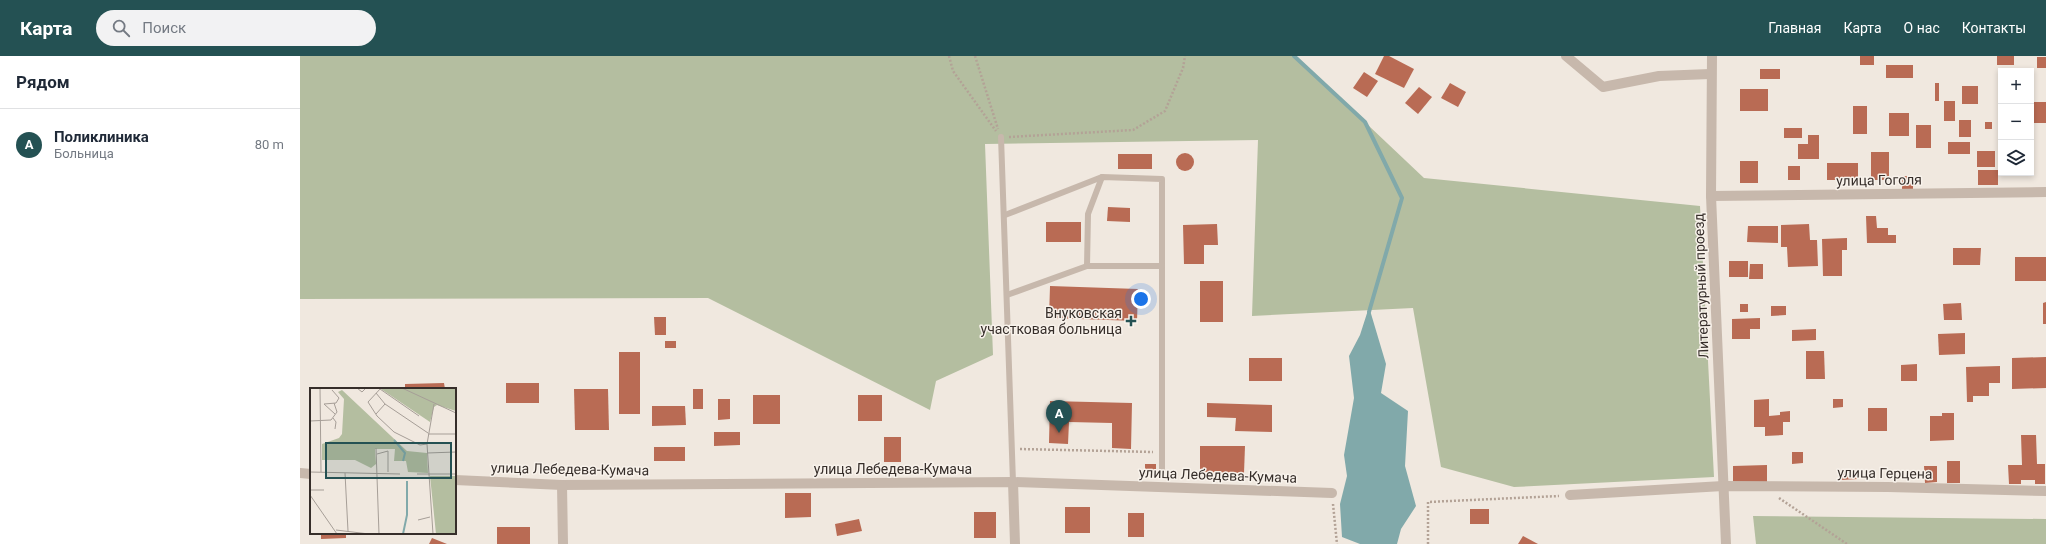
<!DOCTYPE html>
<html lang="ru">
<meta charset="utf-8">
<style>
:root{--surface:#fff;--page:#f2f2f3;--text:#1f2937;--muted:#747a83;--line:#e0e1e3;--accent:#245153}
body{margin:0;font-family:Roboto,sans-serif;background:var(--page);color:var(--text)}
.controls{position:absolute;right:12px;top:12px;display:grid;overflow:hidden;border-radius:0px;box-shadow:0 2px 6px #0003}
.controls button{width:36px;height:36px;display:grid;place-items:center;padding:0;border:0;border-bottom:1px solid var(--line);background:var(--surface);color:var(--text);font:20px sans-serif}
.you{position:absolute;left:841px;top:243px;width:14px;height:14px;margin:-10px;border:3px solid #fff;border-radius:50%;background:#1a73e8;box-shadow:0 0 0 6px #1a73e833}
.badge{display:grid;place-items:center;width:26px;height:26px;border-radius:50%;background:var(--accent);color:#fff;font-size:13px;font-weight:700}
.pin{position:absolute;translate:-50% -33px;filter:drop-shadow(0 1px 2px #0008)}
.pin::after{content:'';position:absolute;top:21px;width:14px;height:12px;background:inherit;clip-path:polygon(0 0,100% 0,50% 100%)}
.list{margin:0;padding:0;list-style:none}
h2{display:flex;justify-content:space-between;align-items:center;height:52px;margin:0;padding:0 16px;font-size:17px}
h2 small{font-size:13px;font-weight:400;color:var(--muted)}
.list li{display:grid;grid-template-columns:26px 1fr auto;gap:12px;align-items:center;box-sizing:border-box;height:72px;padding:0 16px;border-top:1px solid var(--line)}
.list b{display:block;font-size:15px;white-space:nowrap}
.list p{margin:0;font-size:13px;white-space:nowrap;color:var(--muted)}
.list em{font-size:13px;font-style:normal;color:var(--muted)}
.icon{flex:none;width:22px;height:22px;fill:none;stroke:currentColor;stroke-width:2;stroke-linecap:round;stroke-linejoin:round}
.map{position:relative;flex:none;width:1746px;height:488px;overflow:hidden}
header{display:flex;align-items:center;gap:24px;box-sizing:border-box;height:56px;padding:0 20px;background:var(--accent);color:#fff}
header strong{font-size:19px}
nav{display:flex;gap:22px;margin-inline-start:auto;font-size:14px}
.search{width:280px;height:36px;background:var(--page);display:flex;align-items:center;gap:10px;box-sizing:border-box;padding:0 14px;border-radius:22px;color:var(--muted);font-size:15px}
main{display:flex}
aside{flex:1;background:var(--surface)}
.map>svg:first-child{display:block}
.green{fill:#b4bea0}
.water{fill:#81a9aa}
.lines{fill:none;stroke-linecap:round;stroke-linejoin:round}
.stream{stroke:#81a9aa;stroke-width:4}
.building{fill:#b96b54}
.path{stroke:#b3a296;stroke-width:2.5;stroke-dasharray:2 2;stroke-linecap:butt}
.lane{stroke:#c7b8ac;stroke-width:6}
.street{stroke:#c7b8ac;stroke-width:10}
.poi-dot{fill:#245153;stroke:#f8f2eb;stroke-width:1.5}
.labels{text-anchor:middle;stroke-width:3;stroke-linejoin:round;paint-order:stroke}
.street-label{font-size:14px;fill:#362e2a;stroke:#f8f2eb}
.poi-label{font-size:14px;fill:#362e2a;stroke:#f8f2eb;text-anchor:end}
.inset-river{fill:none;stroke:#81a9aa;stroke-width:2}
.inset-road{fill:none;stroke:#a69e97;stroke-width:1}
.view{fill:#245153;fill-opacity:0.15;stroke:#245153;stroke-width:2}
.inset-edge{fill:none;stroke:#362e2a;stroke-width:2}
</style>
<header>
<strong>Карта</strong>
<div class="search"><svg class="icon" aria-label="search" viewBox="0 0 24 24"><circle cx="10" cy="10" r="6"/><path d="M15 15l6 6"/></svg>Поиск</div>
<nav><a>Главная</a><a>Карта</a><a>О нас</a><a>Контакты</a></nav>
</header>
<main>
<aside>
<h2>Рядом<small></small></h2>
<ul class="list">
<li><span class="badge">A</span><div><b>Поликлиника</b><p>Больница</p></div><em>80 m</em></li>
</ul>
</aside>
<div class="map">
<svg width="1746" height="488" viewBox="0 0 1746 488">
<rect width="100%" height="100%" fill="#f0e8df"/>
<g class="green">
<path d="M0 0H995L1124 122 1400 150 1414 421 1214 431 1141 411 1113 252 952 260 958 84 685 88 693 299 636 325 630 354 408 242 0 243Z"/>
<path d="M1453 460 1746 463V488H1456Z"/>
</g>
<path class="water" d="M1069 251 1086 308 1081 337 1108 355 1105 410 1116 450 1101 473 1097 488H1060L1042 481 1040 448 1047 420 1044 399 1054 342 1049 300 1060 279Z"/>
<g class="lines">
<path class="stream" d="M994 0 1065 66 1102 142 1069 256"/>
</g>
<g class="building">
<path d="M1084 0H1089L1114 13 1104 32 1075 18Z"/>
<rect x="1560" y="0" width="14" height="9"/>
<rect x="1697" y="0" width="17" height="9"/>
<rect x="1737" y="1" width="9" height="11"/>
<rect x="1586" y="9" width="27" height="13"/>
<rect x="1460" y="13" width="20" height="10"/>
<path d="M1064 16 1078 25 1067 41 1053 32Z"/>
<path d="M1150 27 1166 36 1158 51 1141 42Z"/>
<rect x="1635" y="27" width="4" height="18"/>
<rect x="1662" y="30" width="16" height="18"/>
<path d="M1119 31 1132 41 1118 58 1105 47Z"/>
<rect x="1440" y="33" width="28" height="22"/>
<rect x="1644" y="45" width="11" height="20"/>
<rect x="1731" y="46" width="15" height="21"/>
<rect x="1553" y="50" width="14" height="28"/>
<rect x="1589" y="57" width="20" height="23"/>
<rect x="1659" y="64" width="12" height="17"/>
<rect x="1685" y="66" width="7" height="7"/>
<rect x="1616" y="69" width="15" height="23"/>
<rect x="1484" y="72" width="18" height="10"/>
<path d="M1508 79H1519V103H1498V88H1508Z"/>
<rect x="1648" y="86" width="22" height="12"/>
<rect x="1677" y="95" width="18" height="16"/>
<rect x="1571" y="96" width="18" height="28"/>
<circle cx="885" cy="106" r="9"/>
<rect x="818" y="98" width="34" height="15"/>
<rect x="1440" y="105" width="18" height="22"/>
<rect x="1527" y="107" width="31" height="17"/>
<rect x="1488" y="110" width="12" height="14"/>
<rect x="1678" y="114" width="20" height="15"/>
<rect x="1602" y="120" width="11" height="14"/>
<path d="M808 151 830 152V166L807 165Z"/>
<path d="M1566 160H1576L1577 172H1588V179H1596V187H1567Z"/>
<rect x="746" y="166" width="35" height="20"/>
<path d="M917 168 918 189H904V208H884L883 169Z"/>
<path d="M1509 168 1510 184H1517L1518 210 1488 211 1487 191H1481V169Z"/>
<path d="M1448 170H1478V187L1447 186Z"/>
<path d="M1547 182V194H1542V220H1523L1522 183Z"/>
<path d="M1653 192H1681L1680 209H1653Z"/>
<rect x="1715" y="201" width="31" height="24"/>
<rect x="1429" y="205" width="19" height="16"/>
<path d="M1450 208H1463V223H1449Z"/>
<rect x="900" y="225" width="23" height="41"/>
<path d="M750 230 838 233 837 265 749 262Z"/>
<path d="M1746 246V268H1743V247Z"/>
<path d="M1661 247 1662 264H1644L1643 248Z"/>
<rect x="1440" y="248" width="8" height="8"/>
<path d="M1471 250H1486V259L1471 260Z"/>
<path d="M354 261H366V279H355Z"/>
<path d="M1460 262V273H1450V283H1432V263Z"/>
<path d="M1516 273V284L1492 285V274Z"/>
<path d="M1665 277V298L1639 299 1638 278Z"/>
<rect x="365" y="285" width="11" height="7"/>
<path d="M1506 295H1524L1525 323H1506Z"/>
<rect x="319" y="296" width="21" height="62"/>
<path d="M1746 301V332L1712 333V302Z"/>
<rect x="949" y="302" width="33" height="23"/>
<path d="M1617 308V325H1601V309Z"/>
<path d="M1700 310V327H1689V340H1673V346H1667L1666 311Z"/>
<path d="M144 327 145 333H105V328Z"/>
<rect x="206" y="327" width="33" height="20"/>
<path d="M274 333H308L309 374H275Z"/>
<rect x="393" y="333" width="10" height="20"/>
<rect x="453" y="339" width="27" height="29"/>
<rect x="558" y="339" width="24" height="26"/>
<path d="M418 343H430V363L418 364Z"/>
<path d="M1469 343V360L1480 359V356L1490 355V366H1483V379L1465 380V371H1454V344Z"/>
<path d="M1533 343H1543V351L1533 352Z"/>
<path d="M750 345 832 347 831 393 812 392V367L769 366 768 388 749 387Z"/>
<path d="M907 347 972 349V376L935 375 936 362 907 361Z"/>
<path d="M352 350H385L386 369 352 370Z"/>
<rect x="1568" y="352" width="19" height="23"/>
<path d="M1642 357H1654V384L1630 385V360H1642Z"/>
<path d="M414 376H440V389L414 390Z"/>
<path d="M1721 379H1736L1737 408H1745V428H1735V424H1721V428H1709L1708 409H1722Z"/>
<rect x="584" y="381" width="17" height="25"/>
<path d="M900 390H945L944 417 900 416Z"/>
<rect x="354" y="391" width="31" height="14"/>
<path d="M1492 396H1503V407L1492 408Z"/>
<rect x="1647" y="405" width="13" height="22"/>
<rect x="845" y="408" width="11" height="10"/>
<path d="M1467 409V426L1433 427V410Z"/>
<path d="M1624 410H1637V426L1625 427Z"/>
<path d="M1540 414H1558V423L1541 424Z"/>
<path d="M485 437H511V461L485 462Z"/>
<rect x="765" y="451" width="25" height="26"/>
<rect x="1170" y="453" width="19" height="15"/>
<rect x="674" y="456" width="22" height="26"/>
<rect x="828" y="457" width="16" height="24"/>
<path d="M559 463 562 475 537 480 535 468Z"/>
<rect x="197" y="471" width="33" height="17"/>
<path d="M21 477H46V482L21 483Z"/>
<path d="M1223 480 1238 488H1218Z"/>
<path d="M132 482 147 488H129Z"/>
</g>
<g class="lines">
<g class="path">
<path d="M649 0 653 15 696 75"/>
<path d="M675 0 698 73"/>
<path d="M709 81 833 74 865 55 883 12 885 0"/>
<path d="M720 393 853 396"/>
<path d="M1479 442 1547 488"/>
<path d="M1033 448 1037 488"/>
<path d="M1128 488V446L1259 440"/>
</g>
<g class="lane">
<path d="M701 81 713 426"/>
<path d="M705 159 802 121 862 123V413"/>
<path d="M787 210 788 158 802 121"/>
<path d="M707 239 787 210H862"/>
</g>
<g class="street">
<path d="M1266 0 1303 31 1359 20 1410 18"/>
<path d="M1412 0 1411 140 1426 488"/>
<path d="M1411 140 1746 136"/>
<path d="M0 417 11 418"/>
<path d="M155 424 262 429 713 426 1032 437"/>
<path d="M713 426 715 488"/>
<path d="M262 429 263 488"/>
<path d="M1270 439 1423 430 1588 431 1746 435"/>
</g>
</g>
<path class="poi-dot" d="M829 259h4v4h4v4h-4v4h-4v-4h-4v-4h4z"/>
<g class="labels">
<g class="street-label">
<text transform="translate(1579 124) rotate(-1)" y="5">улица Гоголя</text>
<text transform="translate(1401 230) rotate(-92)" y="5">Литературный проезд</text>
<text transform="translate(270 413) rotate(1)" y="5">улица Лебедева-Кумача</text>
<text x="593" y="418">улица Лебедева-Кумача</text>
<text transform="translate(1585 417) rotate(1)" y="5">улица Герцена</text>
<text transform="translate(918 419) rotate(2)" y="5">улица Лебедева-Кумача</text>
</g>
<g class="poi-label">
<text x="822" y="262">Внуковская<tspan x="822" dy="16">участковая больница</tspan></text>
</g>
</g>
<g transform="translate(10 332)">
<rect width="146" height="146" fill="#f0e8df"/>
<path d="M146 0V23L127 17 124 19 120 34 71 1ZM32 2 97 63 117 65 118 85 98 84 96 73H84L85 61H65L66 76 61 80 45 72H12V56L29 50 32 46 34 11 28 4ZM120 88H146V146H126Z" fill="#b4bea0"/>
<path class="inset-river" d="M84 52 95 65 93 73M93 146 97 127V93"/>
<path class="inset-road" d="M10 0 11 84M47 0 52 4 56 0M71 0 58 14 67 28 84 44 110 57 117 56M92 0 146 25M70 1 109 28M66 5 75 16 118 45M14 16 26 15 29 10 22 2M14 16 25 26M66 26 75 16M23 30 26 34 25 41M0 33 21 32 27 24 24 15M118 46H146M66 60 69 146M117 65 146 64M67 66 78 63V84M0 84 90 86M35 85 38 143M107 86H146M0 102H14M0 107 27 146M108 132 120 129M26 142 59 146M123 146 117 56 124 16"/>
<path class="view" d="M16 55H141V90H16Z"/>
<rect width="146" height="146" class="inset-edge"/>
</g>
</svg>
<div class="controls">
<button>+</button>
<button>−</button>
<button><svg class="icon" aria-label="layers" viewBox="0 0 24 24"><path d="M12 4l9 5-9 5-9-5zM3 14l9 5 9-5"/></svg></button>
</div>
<div class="you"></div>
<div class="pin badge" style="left:759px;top:377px">A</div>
</div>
</main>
